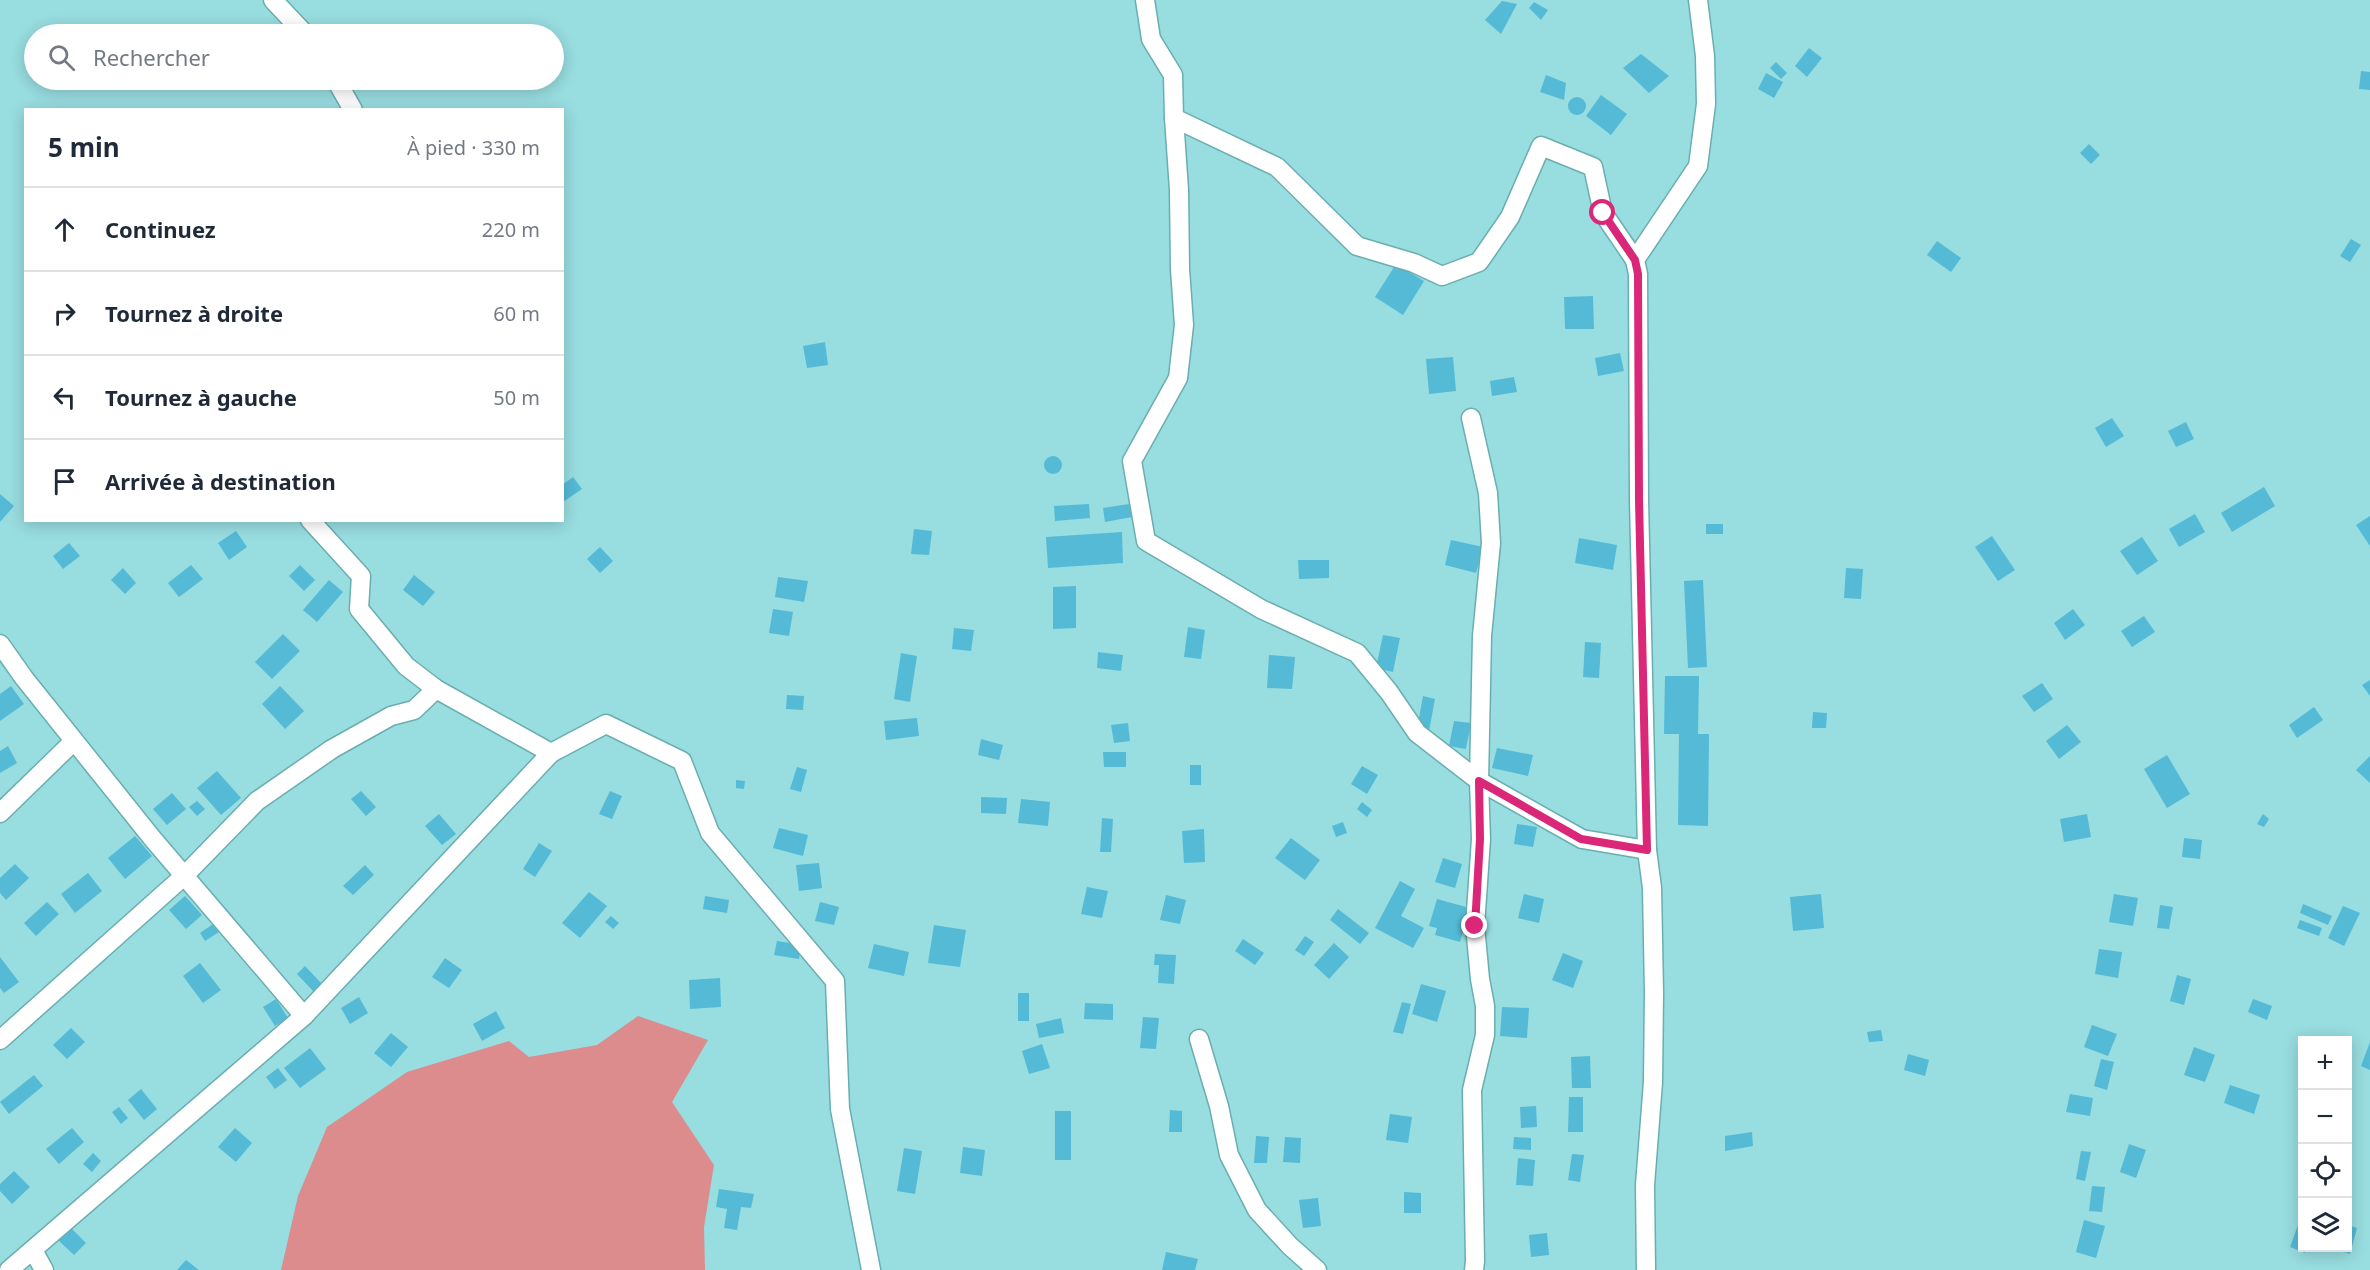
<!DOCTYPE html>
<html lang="fr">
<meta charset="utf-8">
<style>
:root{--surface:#fff;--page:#f6f6f7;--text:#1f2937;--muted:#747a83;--line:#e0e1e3}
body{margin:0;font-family:"Noto Sans",sans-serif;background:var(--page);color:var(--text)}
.controls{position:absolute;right:18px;bottom:18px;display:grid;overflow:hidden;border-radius:0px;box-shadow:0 3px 15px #0003}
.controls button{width:54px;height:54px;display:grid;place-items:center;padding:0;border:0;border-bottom:2px solid var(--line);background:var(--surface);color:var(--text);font:30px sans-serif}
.stop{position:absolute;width:18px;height:18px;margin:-14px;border:4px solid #db2777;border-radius:50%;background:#fff}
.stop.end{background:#db2777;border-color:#fff;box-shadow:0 2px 6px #0008}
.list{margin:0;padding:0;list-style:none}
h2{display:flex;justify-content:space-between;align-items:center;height:78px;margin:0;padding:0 24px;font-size:26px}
h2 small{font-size:20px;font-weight:400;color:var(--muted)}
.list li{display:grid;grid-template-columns:39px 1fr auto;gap:18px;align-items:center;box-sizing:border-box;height:84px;padding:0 24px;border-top:2px solid var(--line)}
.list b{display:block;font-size:22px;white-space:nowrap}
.list em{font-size:20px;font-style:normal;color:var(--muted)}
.icon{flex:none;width:33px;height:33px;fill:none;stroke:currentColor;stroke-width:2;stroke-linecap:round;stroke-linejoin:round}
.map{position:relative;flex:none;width:2370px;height:1270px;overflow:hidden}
.search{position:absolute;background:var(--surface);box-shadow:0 3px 15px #0003;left:24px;top:24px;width:540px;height:66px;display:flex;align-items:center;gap:15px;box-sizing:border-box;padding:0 21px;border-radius:33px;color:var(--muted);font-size:22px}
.panel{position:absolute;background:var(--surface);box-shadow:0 3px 15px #0003;left:24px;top:108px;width:540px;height:414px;border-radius:0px}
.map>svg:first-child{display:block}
.green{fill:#dc8c8d}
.building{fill:#55bad6}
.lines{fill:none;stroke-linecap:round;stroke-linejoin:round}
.street-casing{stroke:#6aaeb0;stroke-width:21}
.street{stroke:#fff;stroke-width:18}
.route{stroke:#db2777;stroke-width:8}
</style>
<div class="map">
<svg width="2370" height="1270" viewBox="0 0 2370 1270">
<rect width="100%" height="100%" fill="#98dde0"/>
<path class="green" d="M638 1016 708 1040 672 1102 714 1165 704 1227 705 1270H281L298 1196 327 1127 407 1072 509 1041 529 1057 597 1045Z"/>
<g class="building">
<path d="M1502 1 1517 4 1501 34 1485 20Z"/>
<path d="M1534 2 1548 10 1541 20 1529 8Z"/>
<path d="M1809 48 1822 58 1807 77 1795 66Z"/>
<path d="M1641 54 1669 76 1649 93 1623 68Z"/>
<path d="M1776 62 1787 73 1781 79 1770 68Z"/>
<path d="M2361 71 2370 72V90L2359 89Z"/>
<path d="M1766 73 1783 82 1774 98 1758 89Z"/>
<path d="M1546 75 1566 83 1564 100 1540 92Z"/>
<path d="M1601 95 1627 114 1611 135 1586 116Z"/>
<circle cx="1577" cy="106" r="9"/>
<path d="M2089 144 2100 155 2091 164 2080 153Z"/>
<path d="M2351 239 2361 245 2350 262 2340 256Z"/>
<path d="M1937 241 1961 258 1951 272 1927 255Z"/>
<path d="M1396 264 1424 281 1403 315 1375 297Z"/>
<path d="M1593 296 1594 329H1565L1564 297Z"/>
<path d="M825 342 828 365 807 368 803 346Z"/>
<path d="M1620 353 1624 371 1598 376 1595 358Z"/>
<path d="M1453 357 1456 391 1429 394 1426 359Z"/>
<path d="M1514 377 1517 392 1492 396 1490 381Z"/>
<path d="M2112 418 2124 436 2106 447 2095 428Z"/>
<path d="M2186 422 2194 439 2176 447 2168 431Z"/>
<circle cx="1053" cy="465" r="9"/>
<path d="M573 477 582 489 563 502 562 485Z"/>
<path d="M2264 487 2275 506 2232 532 2221 513Z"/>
<path d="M0 494 14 506 0 522Z"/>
<path d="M1089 504 1090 518 1055 521 1054 506Z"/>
<path d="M1129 504 1132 517 1105 522 1103 508Z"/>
<path d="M2195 514 2205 532 2179 547 2169 529Z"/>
<path d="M2370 516V546L2356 525Z"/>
<rect x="1706" y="524" width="17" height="10"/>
<path d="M914 529 932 531 929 555 911 554Z"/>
<path d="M236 531 247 547 229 560 218 543Z"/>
<path d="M1122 532 1123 563 1048 568 1046 537Z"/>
<path d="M1992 536 2015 570 1998 581 1975 547Z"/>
<path d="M2142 537 2158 561 2137 575 2120 551Z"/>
<path d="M1579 538 1617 545 1613 570 1575 563Z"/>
<path d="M1451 540 1483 547 1476 573 1445 565Z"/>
<path d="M69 543 80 556 63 569 53 556Z"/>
<path d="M600 547 613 561 600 573 587 559Z"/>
<path d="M1298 560H1329V578L1299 579Z"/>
<path d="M191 565 203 579 179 597 168 583Z"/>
<path d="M300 565 315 580 304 591 289 576Z"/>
<path d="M123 568 136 583 125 594 111 580Z"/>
<path d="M1846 568 1863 569 1861 599 1844 598Z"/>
<path d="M414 575 435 592 423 606 403 590Z"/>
<path d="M778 577 808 581 804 602 775 597Z"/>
<path d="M329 580 343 592 317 622 303 610Z"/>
<path d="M1703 580 1707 667 1688 668 1684 581Z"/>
<path d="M1076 586V628L1053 629V587Z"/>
<path d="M773 609 793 612 789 636 769 633Z"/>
<path d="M2073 609 2085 625 2065 640 2054 623Z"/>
<path d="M2144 616 2155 632 2132 647 2121 631Z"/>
<path d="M1188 627 1205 630 1201 659 1184 657Z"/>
<path d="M954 628 974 630 971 651 952 649Z"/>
<path d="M283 634 300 651 272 679 255 662Z"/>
<path d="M1383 635 1400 638 1393 672 1376 668Z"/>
<path d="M1585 642 1601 643 1599 678 1583 677Z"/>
<path d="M1098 652 1123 655 1121 671 1097 668Z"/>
<path d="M901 653 917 656 910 702 894 699Z"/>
<path d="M1269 655 1295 657 1292 689 1267 688Z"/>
<path d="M1665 676H1699L1698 734H1709L1708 826 1678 825 1679 734H1664Z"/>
<path d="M2370 680V696L2362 685Z"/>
<path d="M2042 683 2053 699 2034 712 2022 696Z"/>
<path d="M11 686 24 704 0 721V694Z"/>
<path d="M280 686 304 711 285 729 262 704Z"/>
<path d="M787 695 804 696 803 710 786 709Z"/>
<path d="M1423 696 1435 699 1429 731 1417 729Z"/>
<path d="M2314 707 2323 720 2297 738 2289 725Z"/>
<path d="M1813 712 1827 713 1826 728H1812Z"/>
<path d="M917 718 919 736 886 740 884 721Z"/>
<path d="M1454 721 1471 723 1466 749 1449 746Z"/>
<path d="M1128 723 1130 741 1114 743 1111 725Z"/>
<path d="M2067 725 2081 742 2059 759 2046 741Z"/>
<path d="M981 739 1003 745 999 760 978 755Z"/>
<path d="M8 746 17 763 0 773V751Z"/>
<path d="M1497 748 1533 755 1528 776 1492 768Z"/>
<path d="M1103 752H1126V767H1104Z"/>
<path d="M2167 755 2190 794 2167 808 2144 769Z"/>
<path d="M2370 756V783L2356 770Z"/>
<rect x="1190" y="765" width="11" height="20"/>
<path d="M1362 766 1378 775 1367 794 1351 784Z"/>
<path d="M797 767 807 770 801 792 790 789Z"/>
<path d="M217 771 241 798 221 815 197 788Z"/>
<path d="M736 780 745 781 744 789 736 788Z"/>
<path d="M361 791 376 807 366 816 351 799Z"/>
<path d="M610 791 622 796 612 819 599 814Z"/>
<path d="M172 793 186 809 167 825 153 809Z"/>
<path d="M981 797 1007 798 1006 814 981 813Z"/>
<path d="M1021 799 1050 802 1048 826 1018 823Z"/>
<path d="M197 801 205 809 197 816 189 807Z"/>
<path d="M1362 802 1372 810 1367 817 1357 809Z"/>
<path d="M439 814 456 834 442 845 425 826Z"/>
<path d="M2087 814 2091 837 2064 842 2060 819Z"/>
<path d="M2263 814 2269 819 2264 827 2257 824Z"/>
<path d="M1102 818 1113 819 1111 852H1100Z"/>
<path d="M1343 822 1347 833 1336 837 1332 826Z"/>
<path d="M1517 824 1537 827 1533 847 1514 844Z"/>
<path d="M779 828 808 835 803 856 773 848Z"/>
<path d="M1204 829 1205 862 1184 863 1182 831Z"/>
<path d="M135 836 152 856 125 879 108 858Z"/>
<path d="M1291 838 1320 860 1305 880 1275 858Z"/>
<path d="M2184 838 2202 840 2200 859 2182 857Z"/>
<path d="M539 843 552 851 535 877 523 869Z"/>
<path d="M1443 858 1462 864 1455 888 1435 882Z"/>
<path d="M819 863 822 888 799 891 796 865Z"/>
<path d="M15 864 29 878 6 900 0 893V878Z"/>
<path d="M365 865 374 875 353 895 343 886Z"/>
<path d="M88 873 102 891 75 913 61 894Z"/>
<path d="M1400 881 1415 889 1401 916 1424 928 1413 948 1375 928Z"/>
<path d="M1087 887 1108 891 1102 918 1081 914Z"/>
<path d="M589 892 607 906 580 938 562 923Z"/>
<path d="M1524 894 1544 899 1539 923 1518 918Z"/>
<path d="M1821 894 1824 928 1793 931 1790 897Z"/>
<path d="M2114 894 2138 898 2133 926 2109 922Z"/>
<path d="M1166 895 1186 900 1180 924 1160 920Z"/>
<path d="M185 896 202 915 186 929 169 910Z"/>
<path d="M705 896 729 900 727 913 703 909Z"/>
<path d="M1437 899 1470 908 1460 942 1435 935 1437 928 1429 926Z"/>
<path d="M47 902 59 914 36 936 24 923Z"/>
<path d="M820 902 839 907 834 925 815 921Z"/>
<path d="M2303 904 2332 916 2328 925 2300 913Z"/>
<path d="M2160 905 2173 907 2169 929 2157 928Z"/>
<path d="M2343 906 2360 913 2344 946 2328 938Z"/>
<path d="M1338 909 1369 933 1360 944 1330 920Z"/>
<path d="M611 916 619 923 613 929 605 922Z"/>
<path d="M2300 920 2322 928 2319 936 2297 928Z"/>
<path d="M213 924 219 932 205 941 200 933Z"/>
<path d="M934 925 966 930 960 967 928 963Z"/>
<path d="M1305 936 1314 942 1304 956 1295 950Z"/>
<path d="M1243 939 1264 953 1255 965 1235 951Z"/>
<path d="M777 941 801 945 799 959 774 955Z"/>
<path d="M1334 943 1349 957 1329 979 1314 965Z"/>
<path d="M874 944 909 952 904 976 868 968Z"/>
<path d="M2099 949 2122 952 2118 978 2095 974Z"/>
<path d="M1563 953 1583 961 1573 988 1552 980Z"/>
<path d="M1155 954 1176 955 1174 984 1158 983 1159 965H1154Z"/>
<path d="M0 957 19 982 4 993 0 988Z"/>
<path d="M445 958 462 970 449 988 432 977Z"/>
<path d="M200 963 221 990 203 1003 183 976Z"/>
<path d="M305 966 322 984 314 992 297 974Z"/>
<path d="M2177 975 2191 979 2184 1005 2170 1001Z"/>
<path d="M720 978 721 1007 690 1009 689 980Z"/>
<path d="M1421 984 1446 991 1437 1022 1412 1014Z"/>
<rect x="1018" y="993" width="11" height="28"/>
<path d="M359 997 368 1013 350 1024 341 1008Z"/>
<path d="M276 999 288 1018 275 1026 263 1007Z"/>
<path d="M2253 999 2272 1006 2267 1020 2248 1012Z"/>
<path d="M1402 1002 1411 1004 1403 1034 1393 1032Z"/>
<path d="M1085 1003 1113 1004V1020L1084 1019Z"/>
<path d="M1502 1007 1529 1008 1527 1038 1500 1036Z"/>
<path d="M496 1011 505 1028 482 1041 473 1024Z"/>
<path d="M1143 1017 1159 1018 1156 1049 1140 1048Z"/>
<path d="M1061 1018 1064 1033 1039 1038 1036 1024Z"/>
<path d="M2092 1025 2117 1034 2108 1056 2084 1047Z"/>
<path d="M71 1028 85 1042 67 1059 53 1045Z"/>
<path d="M1881 1030 1883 1041 1869 1042 1867 1032Z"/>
<path d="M391 1033 408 1047 391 1067 374 1053Z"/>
<path d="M2370 1042V1070L2361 1066Z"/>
<path d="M1042 1044 1050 1068 1029 1074 1022 1051Z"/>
<path d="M2194 1047 2215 1055 2205 1082 2184 1075Z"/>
<path d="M310 1048 326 1069 300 1088 284 1068Z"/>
<path d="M1908 1054 1929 1060 1925 1076 1904 1070Z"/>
<path d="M1590 1056 1591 1088H1572L1571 1057Z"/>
<path d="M2101 1059 2114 1062 2107 1090 2094 1086Z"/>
<path d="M278 1068 287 1080 275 1089 266 1077Z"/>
<path d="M34 1075 43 1086 9 1114 0 1102Z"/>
<path d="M2230 1085 2260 1095 2254 1114 2224 1103Z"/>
<path d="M141 1089 157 1109 144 1120 128 1100Z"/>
<path d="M2070 1094 2093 1098 2090 1116 2066 1112Z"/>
<path d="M1569 1097H1583V1132H1568Z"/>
<path d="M1536 1106 1537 1127 1521 1128 1520 1107Z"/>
<path d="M119 1107 128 1118 121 1124 112 1112Z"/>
<path d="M1170 1110 1182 1111V1132H1169Z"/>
<rect x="1055" y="1111" width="16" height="49"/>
<path d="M1390 1114 1412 1117 1408 1143 1386 1140Z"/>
<path d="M72 1128 84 1142 59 1164 46 1149Z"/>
<path d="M235 1128 252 1143 236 1162 218 1147Z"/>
<path d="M1752 1132 1753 1146 1725 1151V1136Z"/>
<path d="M1256 1136 1269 1137 1267 1163H1254Z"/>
<path d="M1285 1137 1301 1138 1300 1163 1283 1162Z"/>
<path d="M1514 1137 1531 1138V1150L1513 1149Z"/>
<path d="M2129 1144 2146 1150 2136 1178 2120 1172Z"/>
<path d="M963 1147 985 1150 982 1176 960 1173Z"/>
<path d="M904 1148 922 1151 915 1194 897 1191Z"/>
<path d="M2081 1151 2091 1152 2085 1181 2076 1179Z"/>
<path d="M93 1153 101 1161 92 1172 83 1164Z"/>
<path d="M1572 1154 1584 1155 1580 1182 1568 1180Z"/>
<path d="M1518 1158 1535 1160 1533 1186 1516 1185Z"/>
<path d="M14 1171 30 1187 12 1204 0 1191V1184Z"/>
<path d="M2092 1186 2105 1187 2102 1212 2089 1211Z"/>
<path d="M719 1189 754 1194 751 1208 741 1207 737 1230 724 1228 727 1209 716 1207Z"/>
<path d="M1404 1192 1421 1193V1213H1404Z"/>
<path d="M1318 1198 1321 1226 1303 1228 1299 1200Z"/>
<path d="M2084 1220 2105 1226 2096 1258 2076 1252Z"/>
<path d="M2298 1225 2302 1227V1248H2307L2305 1253 2290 1247Z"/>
<path d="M2348 1225 2357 1228 2350 1254 2331 1248H2348Z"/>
<path d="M70 1227 86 1243 74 1255 58 1240Z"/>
<path d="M1547 1233 1549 1255 1531 1257 1529 1235Z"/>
<path d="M1166 1252 1198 1259 1195 1270H1162Z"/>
<path d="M186 1260 199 1270H177Z"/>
</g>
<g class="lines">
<g class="street-casing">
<g id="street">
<path d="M273 0 305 34"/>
<path d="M1145 0 1151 39 1173 75 1174 118 1277 167 1357 246 1414 263 1442 276 1479 262 1510 217 1541 146 1593 167 1603 213 1635 260"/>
<path d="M336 80 353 110"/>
<path d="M1174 118 1179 190 1180 269 1184 325 1178 378 1132 461 1146 541 1261 609 1357 653 1389 692 1417 733 1479 781 1582 839 1647 850"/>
<path d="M1471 418 1488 493 1491 543 1482 636 1479 781 1481 839 1475 926 1480 979 1485 1006V1035L1472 1090 1475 1261 1474 1270"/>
<path d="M310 520 361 576 359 609 406 666 436 689 551 753 606 724 682 761 710 833 835 981 840 1109 871 1270"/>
<path d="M0 644 24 678 152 838 304 1016"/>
<path d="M0 813 74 741"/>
<path d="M1199 1039 1219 1106 1229 1155 1257 1210 1290 1246 1317 1270"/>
<path d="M0 1040 184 876 257 801 332 749 391 716 414 710 436 689"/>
<path d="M33 1250 44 1270"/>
<path d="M9 1270 304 1016 551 753"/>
<path d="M1646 1270 1645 1185 1653 1082 1654 993 1652 888 1647 850 1639 500 1638 274 1635 260 1698 166 1706 104 1705 56 1698 0"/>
</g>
</g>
<use href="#street" class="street"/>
</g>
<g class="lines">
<path class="route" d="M1475 926 1480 839 1479 781 1581 839 1647 850 1639 500 1638 274 1635 260 1603 213"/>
</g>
</svg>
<div class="controls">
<button>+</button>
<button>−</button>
<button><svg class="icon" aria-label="locate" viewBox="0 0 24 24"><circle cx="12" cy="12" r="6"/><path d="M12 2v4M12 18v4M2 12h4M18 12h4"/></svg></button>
<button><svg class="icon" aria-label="layers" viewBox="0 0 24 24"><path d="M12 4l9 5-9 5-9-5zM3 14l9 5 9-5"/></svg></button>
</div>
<div class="stop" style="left:1603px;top:213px"></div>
<div class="stop end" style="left:1475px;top:926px"></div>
<div class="search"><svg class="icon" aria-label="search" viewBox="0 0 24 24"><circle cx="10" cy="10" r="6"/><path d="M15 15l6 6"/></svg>Rechercher</div>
<section class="panel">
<h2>5 min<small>À pied · 330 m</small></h2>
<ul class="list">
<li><svg class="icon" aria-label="ahead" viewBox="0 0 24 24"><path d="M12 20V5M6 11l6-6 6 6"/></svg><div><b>Continuez</b></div><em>220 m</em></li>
<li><svg class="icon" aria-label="right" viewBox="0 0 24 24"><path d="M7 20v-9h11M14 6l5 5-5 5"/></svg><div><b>Tournez à droite</b></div><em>60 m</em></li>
<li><svg class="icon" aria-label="left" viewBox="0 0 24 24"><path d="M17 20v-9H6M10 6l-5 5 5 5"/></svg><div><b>Tournez à gauche</b></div><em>50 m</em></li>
<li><svg class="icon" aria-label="arrive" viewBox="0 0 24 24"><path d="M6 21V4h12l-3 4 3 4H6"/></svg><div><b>Arrivée à destination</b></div></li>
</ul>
</section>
</div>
